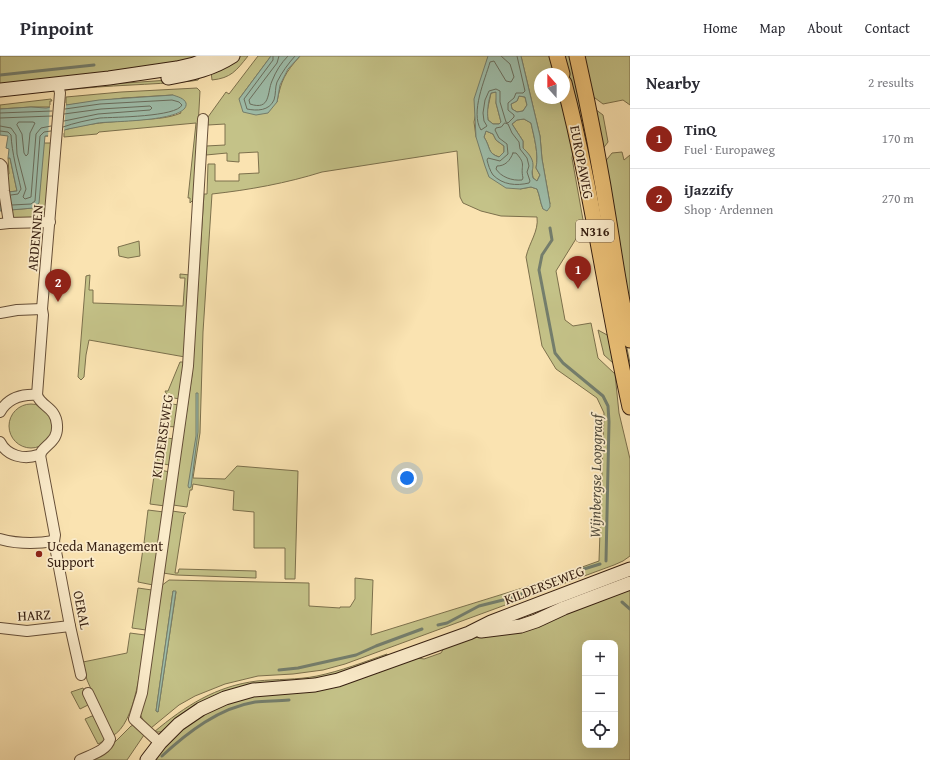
<!DOCTYPE html>
<meta charset="utf-8">
<style>
:root{--surface:#fff;--page:#f7f7f7;--text:#2b2b33;--muted:#7c7c81;--line:#e1e1e2;--accent:#8f2418}
body{margin:0;font-family:"Gentium Book Plus",serif;background:var(--page);color:var(--text)}
.controls{position:absolute;right:12px;bottom:12px;display:grid;overflow:hidden;border-radius:8px;box-shadow:0 4px 16px #0002}
.controls button{width:36px;height:36px;display:grid;place-items:center;padding:0;border:0;border-bottom:1px solid var(--line);background:var(--surface);color:var(--text);font:20px sans-serif}
.compass{position:absolute;left:534px;top:12px;width:36px;height:36px;border-radius:50%;background:var(--surface);box-shadow:0 4px 16px #0002;rotate:339deg}
.you{position:absolute;left:407px;top:422px;width:14px;height:14px;margin:-10px;border:3px solid #fff;border-radius:50%;background:#1a73e8;box-shadow:0 0 0 6px #1a73e833}
.badge{display:grid;place-items:center;width:26px;height:26px;border-radius:50%;background:var(--accent);color:#fff;font-size:13px;font-weight:700}
.pin{position:absolute;translate:-50% -33px;filter:drop-shadow(0 1px 2px #0008)}
.pin::after{content:'';position:absolute;top:21px;width:14px;height:12px;background:inherit;clip-path:polygon(0 0,100% 0,50% 100%)}
.list{margin:0;padding:0;list-style:none}
h2{display:flex;justify-content:space-between;align-items:center;height:52px;margin:0;padding:0 16px;font-size:17px}
h2 small{font-size:13px;font-weight:400;color:var(--muted)}
.list li{display:grid;grid-template-columns:26px 1fr auto;gap:12px;align-items:center;box-sizing:border-box;height:60px;padding:0 16px;border-top:1px solid var(--line)}
.list b{display:block;font-size:15px;white-space:nowrap}
.list p{margin:0;font-size:13px;white-space:nowrap;color:var(--muted)}
.list em{font-size:13px;font-style:normal;color:var(--muted)}
.icon{flex:none;width:22px;height:22px;fill:none;stroke:currentColor;stroke-width:2;stroke-linecap:round;stroke-linejoin:round}
.map{position:relative;flex:none;width:630px;height:704px;overflow:hidden}
header{display:flex;align-items:center;gap:24px;box-sizing:border-box;height:56px;padding:0 20px;background:var(--surface);border-bottom:1px solid var(--line)}
header strong{font-size:19px}
nav{display:flex;gap:22px;margin-inline-start:auto;font-size:14px}
main{display:flex}
aside{flex:1;background:var(--surface)}
.map>svg:first-child{display:block}
.green{fill:#c4c288;stroke:#7c704c;fill-rule:evenodd}
.water{fill:#9ebeab;stroke:#747e6d;fill-rule:evenodd}
.pier{fill:#fae3b1}
.lines{fill:none;stroke-linecap:round;stroke-linejoin:round}
.shore{stroke:#6a6e5e;stroke-width:1}
.stream{stroke:#747e6d;stroke-width:3}
.street-casing{stroke:#664f38;stroke-width:12}
.secondary-casing{stroke:#351e10;stroke-width:15}
.primary-casing{stroke:#351e10;stroke-width:17}
.street{stroke:#fcedcc;stroke-width:10}
.secondary{stroke:#fcedcc;stroke-width:13}
.primary{stroke:#edc278;stroke-width:15}
.poi-dot{fill:#8f2418;stroke:#fcedcc;stroke-width:1.5}
.labels{text-anchor:middle;stroke-width:3.5;stroke-linejoin:round;paint-order:stroke}
.shield{fill:#fcedcc;stroke:#715c48;stroke-width:1}
.shield-label{font-size:13px;font-weight:bold;fill:#351e10}
.street-label{font-size:14px;fill:#351e10;stroke:#fcedcc}
.poi-label{font-size:14px;fill:#351e10;stroke:#fcedcc;text-anchor:start}
.water-label{font-size:15px;font-style:italic;fill:#544e3e;stroke:#fcedcc}
</style>
<header>
<strong>Pinpoint</strong>
<nav><a>Home</a><a>Map</a><a>About</a><a>Contact</a></nav>
</header>
<main>
<div class="map">
<svg width="630" height="704" viewBox="0 0 630 704">
<rect width="100%" height="100%" fill="#fae3b1"/>
<filter id="stains"><feTurbulence type="fractalNoise" baseFrequency=".005" numOctaves="4"/><feColorMatrix values="0 0 0 0 .2 0 0 0 0 .09 0 0 0 0 .02 0 0 0 .5 -.17"/></filter>
<radialGradient id="worn" r=".72"><stop offset=".6" stop-color="#630" stop-opacity="0"/><stop offset="1" stop-color="#630" stop-opacity=".3"/></radialGradient>
<g class="green">
<path d="M0 0H201L182 7 0 29Z"/>
<path d="M238 0H248C236 15 231 22 212 24L211 15Z"/>
<path d="M258 0H271L239 43 277 46C281 24 285 17 300 0H488L474 66 476 81 520 133 531 131 537 133C540 140 540 146 543 153L550 148 542 103 540 80 521 0H551L556 18H540V42H562L574 90 572 102 585 175 582 179 579 178 556 215 565 264 573 270 591 267 598 302 615 318 619 357 630 403V500L623 505 614 509 345 608 323 614 293 618 258 620 225 628 195 640 179 649 151 672 144 666 140 658 161 530 169 524 309 527V550L340 552V551H350L355 543V522L373 524 371 579 529 530 599 505 604 357 597 342 556 313 542 290 526 201C529 187 539 175 537 161L501 160 481 155 463 147 460 141 457 95 322 116C287 127 249 134 212 138L203 276 200 377 193 422 225 423 237 410 298 415 295 523H285V492H254V456L233 454 234 435 193 428 192 434H190L187 451 173 449 192 319 204 138H207L208 108H215V125H239V118L259 117 258 96 239 97V106L227 105V97L206 99V90L225 89V68L208 69V61L226 36 229 38ZM173 535 176 536 158 656 156 655Z"/>
<path d="M562 0H572L620 259 630 307V318Z"/>
<path d="M583 0H630V49L623 44 603 48 591 39Z"/>
<path d="M200 21 198 24 192 25C150 29 108 29 66 34L70 31C113 27 157 26 200 21Z"/>
<path d="M197 32 200 35 194 143 190 147V142H188L196 67 99 76 97 78 64 81V74C87 67 111 66 135 64 150 63 167 63 181 57L173 39 123 42 68 49H66V41L121 36Z"/>
<path d="M497 36 496 47 501 66 499 68H493L488 64 487 56 491 37Z"/>
<path d="M519 40 525 41 527 49 523 55 517 56 512 53 511 48 517 45Z"/>
<path d="M51 43 52 45H50V51H31L0 53V49Z"/>
<path d="M595 53 603 59 608 86 602 94Z"/>
<path d="M524 63 531 67C534 81 539 98 536 112L540 119 537 125 533 122 530 100 523 92V85L512 68 517 64Z"/>
<path d="M38 75 48 80H44V87H52L45 160 43 161 15 162 11 159 9 154 33 152Z"/>
<path d="M486 75 493 78 496 84 504 90V96L499 101C487 97 491 92 484 81Z"/>
<path d="M622 96 624 104 630 99V255L604 107 612 97Z"/>
<path d="M8 102H10L17 135 7 136 6 119 9 118Z"/>
<path d="M139 185 140 200 128 202 119 200 118 191Z"/>
<path d="M180 218 190 219 185 301 89 284 86 299 84 321 81 324 78 321 86 220 90 219 89 234H93V247L183 250 185 222H180Z"/>
<path d="M598 274 609 280 613 307 604 299Z"/>
<path d="M180 306H185L180 343 168 341 165 335H168Z"/>
<path d="M165 347 179 349 176 371 162 370Z"/>
<circle cx="31" cy="370" r="22"/>
<path d="M160 381 174 383 170 409 157 407Z"/>
<path d="M155 413 170 416 165 450 150 448Z"/>
<path d="M148 454 164 456 159 489 144 487Z"/>
<path d="M172 455 186 457 184 459 175 517H178L179 513 256 515V522L176 519 163 517Z"/>
<path d="M143 493 158 495 153 529 138 526Z"/>
<path d="M138 532 152 534 146 574 132 572Z"/>
<path d="M630 533V704H153C164 692 175 679 188 669 206 655 229 647 251 640L418 602 424 603 441 597 444 592 469 583 522 572ZM585 587H615V689H585Z"/>
<path d="M130 577 145 579C142 603 136 669 112 680L90 636 91 633 87 624 83 606 127 597Z"/>
<path d="M387 598 388 602 355 613 316 624 270 627 164 676H154C185 650 216 630 257 625 277 623 297 624 317 620 341 615 364 606 387 598Z"/>
<path d="M83 632 90 648 80 653 71 636Z"/>
<path d="M92 660 97 661 105 681 104 685 98 688 85 663Z"/>
<path d="M134 669 144 679 127 704H87L106 695 131 670Z"/>
</g>
<g class="water">
<path d="M271 0H300L288 13 280 29 277 46 268 57 256 59 243 56 239 43Z"/>
<path d="M488 0H521L540 80 542 103 550 148V151L547 155 543 153C540 146 540 140 537 133L531 131 520 133 506 132 489 121 485 110 476 81 474 43ZM496 36V47L501 66 499 68H493L488 64C487 55 488 46 491 37ZM519 40 525 41 527 49 523 55 517 56 512 53 511 48 517 45ZM524 63 531 67C534 81 539 98 536 112L540 119 537 125 533 122C531 114 533 115 533 109 533 102 528 97 523 92V85L512 68 517 64ZM486 75 493 78 496 84 504 90V96L499 101C487 97 491 92 484 81Z"/>
<path d="M173 39C178 41 184 42 186 47 190 66 110 65 98 67 88 69 78 71 68 73 60 75 53 80 45 80L39 147 33 152 0 155V137L17 135 10 102H8L9 93 6 92 8 80 0 79V53L31 51 46 52 99 44Z"/>
<path d="M196 337H198V376L191 431 189 432 188 430 196 380Z"/>
<path d="M173 535H176L158 656 156 655Z"/>
</g>
<path class="pier" d="M66 47 64 77 53 81H48L50 49Z"/>
<g class="lines">
<g class="shore">
<path d="M273 0V4L244 43 247 53C257 55 269 55 274 44 276 38 275 31 277 26 282 16 288 8 295 0"/>
<path d="M279 0 277 7 249 44 250 48C271 55 267 36 272 25 276 15 281 7 288 0"/>
<path d="M501 0 510 8 514 21 511 26 506 25 494 5 490 6C485 24 470 56 481 74L487 70 484 65 483 57 485 44 489 35 496 33 500 35V46L506 66 508 67 514 61V59L508 54V47L514 42 516 37H523L525 35 517 0"/>
<path d="M0 57 52 55"/>
<path d="M0 62 52 60"/>
<path d="M64 65 98 58 150 54 152 52 150 50 101 53 64 58"/>
<path d="M19 66H33L35 67 30 77 28 98 26 100 24 97 22 78 17 69Z"/>
<path d="M505 67 508 68 512 77 519 86 520 93 527 102 529 110 527 116 530 125 529 127C516 130 503 129 493 119 490 115 488 108 487 104L488 102 500 105 508 98 507 88 499 82 495 74 496 72 501 71Z"/>
<path d="M0 70 11 72 16 79 17 98 26 133 23 141 25 143 31 141 36 78 41 72 51 70"/>
<path d="M63 71C74 67 88 64 100 62 115 61 176 61 182 49L179 46 172 44 100 48 65 53"/>
<path d="M0 75 8 76 11 79C12 97 17 115 21 133L18 138 11 139"/>
<path d="M513 97H516C527 109 520 109 523 122L522 124C512 125 501 121 496 113L497 110C505 110 510 105 513 97Z"/>
<path d="M12 149 31 148 35 145 40 80 44 76 51 75"/>
</g>
<g class="stream">
<path d="M0 19 94 9"/>
<path d="M550 172 552 184 542 199 539 214 555 297 563 307 603 340 608 350 609 366 606 505"/>
<path d="M622 546 630 553"/>
<path d="M438 569 447 567 479 550 507 543 543 531 571 517 600 508"/>
<path d="M279 614 298 612 356 599 376 590 422 573"/>
<path d="M162 700C188 676 219 652 255 646 266 645 278 645 289 644"/>
</g>
<g class="street-casing">
<g id="street">
<path d="M0 108 2 110 4 135 9 167"/>
<path d="M0 168 9 167 50 166"/>
<path d="M0 257 17 254 42 253"/>
<path d="M37 339 43 259 42 253 60 37 58 28"/>
<path d="M0 356C8 342 22 338 37 339 41 351 56 351 57 369 58 383 50 386 42 395 40 398 42 398 38 399 24 404 7 400 0 386"/>
<path d="M40 399 55 479 54 485 70 570 81 619"/>
<path d="M0 483C18 488 36 488 54 485"/>
<path d="M0 572 27 575 70 570"/>
<path d="M160 687 134 663 142 637 188 310 203 63"/>
<path d="M80 704C90 699 107 695 110 683L88 637"/>
</g>
</g>
<g class="secondary-casing">
<g id="secondary">
<path d="M168 22C192 18 213 13 233 0"/>
<path d="M0 34 109 22 177 12 194 8 215 0"/>
<path d="M481 575 521 570 536 565 564 552 630 527"/>
<path d="M147 704 160 687 179 668 201 653 225 642 253 634 315 629 338 624 469 577 491 566 630 513"/>
</g>
</g>
<g class="primary-casing">
<g id="primary">
<path d="M557 0 562 18"/>
<path d="M577 0C590 57 601 115 610 173 616 210 621 247 630 284"/>
<path d="M564 27C592 134 606 243 630 351"/>
</g>
</g>
<use href="#street" class="street"/>
<use href="#secondary" class="secondary"/>
<use href="#primary" class="primary"/>
</g>
<circle class="poi-dot" cx="39" cy="498" r="4"/>
<g class="labels">
<rect class="shield" x="576" y="164" width="38" height="22" rx="3"/>
<g class="shield-label">
<text x="595" y="180">N316</text>
</g>
<g class="street-label">
<text transform="translate(582 106) rotate(79)" y="5">EUROPAWEG</text>
<text transform="translate(35 182) rotate(-85)" y="5">ARDENNEN</text>
<text transform="translate(162 380) rotate(-82)" y="5">KILDERSEWEG</text>
<text transform="translate(544 529) rotate(-21)" y="5">KILDERSEWEG</text>
<text transform="translate(82 554) rotate(79)" y="5">OERAL</text>
<text transform="translate(34 559) rotate(-3)" y="5">HARZ</text>
</g>
<g class="poi-label">
<text x="47" y="495">Uceda Management<tspan x="47" dy="16">Support</tspan></text>
</g>
<g class="water-label">
<text transform="translate(596 420) rotate(-89)" y="5">Wijnbergse Loopgraaf</text>
</g>
</g>
<rect width="100%" height="100%" filter="url(#stains)"/>
<rect width="100%" height="100%" fill="url(#worn)"/>
</svg>
<div class="controls">
<button>+</button>
<button>−</button>
<button><svg class="icon" aria-label="locate" viewBox="0 0 24 24"><circle cx="12" cy="12" r="6"/><path d="M12 2v4M12 18v4M2 12h4M18 12h4"/></svg></button>
</div>
<svg class="compass" viewBox="-18 -18 36 36"><path d="M0-13l5 13h-10z" fill="#e53935"/><path d="M0 13l5-13h-10z" fill="#7c7c81"/></svg>
<div class="you"></div>
<div class="pin badge" style="left:578px;top:233px">1</div>
<div class="pin badge" style="left:58px;top:246px">2</div>
</div>
<aside>
<h2>Nearby<small>2 results</small></h2>
<ul class="list">
<li><span class="badge">1</span><div><b>TinQ</b><p>Fuel · Europaweg</p></div><em>170 m</em></li>
<li><span class="badge">2</span><div><b>iJazzify</b><p>Shop · Ardennen</p></div><em>270 m</em></li>
</ul>
</aside>
</main>
